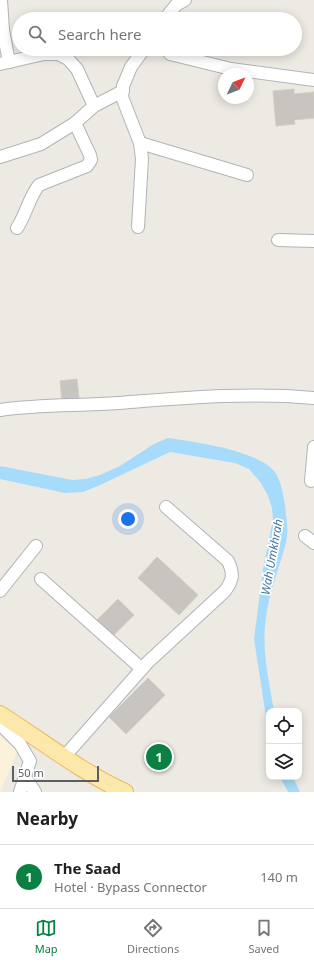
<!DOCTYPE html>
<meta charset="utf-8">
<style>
:root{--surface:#fff;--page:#f2f2f2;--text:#202124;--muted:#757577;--line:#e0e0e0;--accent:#0b8043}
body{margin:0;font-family:"Noto Sans",sans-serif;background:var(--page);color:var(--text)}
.controls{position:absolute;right:12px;bottom:12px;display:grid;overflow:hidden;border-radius:8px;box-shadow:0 2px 10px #0003}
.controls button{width:36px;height:36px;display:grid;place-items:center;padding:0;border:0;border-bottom:1px solid var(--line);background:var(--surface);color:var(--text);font:20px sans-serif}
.compass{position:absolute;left:218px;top:68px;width:36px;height:36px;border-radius:50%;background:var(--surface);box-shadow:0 2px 10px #0003;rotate:47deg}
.scale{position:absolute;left:12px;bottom:10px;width:87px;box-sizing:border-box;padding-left:4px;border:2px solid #5b5f63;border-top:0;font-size:11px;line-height:14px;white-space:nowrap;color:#5b5f63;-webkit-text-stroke:3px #fff;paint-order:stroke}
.you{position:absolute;left:128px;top:519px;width:14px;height:14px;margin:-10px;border:3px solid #fff;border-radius:50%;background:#1a73e8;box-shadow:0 0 0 6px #1a73e833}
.badge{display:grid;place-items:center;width:26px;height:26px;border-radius:50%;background:var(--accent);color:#fff;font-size:13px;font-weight:700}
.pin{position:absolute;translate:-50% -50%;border:2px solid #fff;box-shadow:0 1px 4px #0006}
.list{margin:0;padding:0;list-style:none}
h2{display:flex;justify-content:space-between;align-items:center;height:52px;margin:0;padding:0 16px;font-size:17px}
h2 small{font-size:13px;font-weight:400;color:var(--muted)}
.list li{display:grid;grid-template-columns:26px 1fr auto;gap:12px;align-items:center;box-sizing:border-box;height:64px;padding:0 16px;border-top:1px solid var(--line)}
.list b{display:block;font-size:15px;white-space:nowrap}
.list p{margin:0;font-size:13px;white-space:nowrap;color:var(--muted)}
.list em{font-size:13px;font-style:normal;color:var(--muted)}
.icon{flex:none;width:22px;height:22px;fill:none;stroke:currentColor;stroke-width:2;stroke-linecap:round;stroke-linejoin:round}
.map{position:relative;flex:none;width:314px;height:792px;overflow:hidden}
.search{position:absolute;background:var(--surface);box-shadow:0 2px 10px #0003;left:12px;right:12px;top:12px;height:44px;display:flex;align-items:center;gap:10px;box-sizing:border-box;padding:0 14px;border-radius:22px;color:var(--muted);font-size:15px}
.sheet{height:116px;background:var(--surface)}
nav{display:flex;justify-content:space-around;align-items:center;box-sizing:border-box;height:56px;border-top:1px solid var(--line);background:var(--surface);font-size:11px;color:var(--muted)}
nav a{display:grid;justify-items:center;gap:2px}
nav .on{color:var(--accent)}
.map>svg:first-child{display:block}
.commercial{fill:#fcf2d9}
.water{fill:#a6dbfb}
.building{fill:#c8c5c0;stroke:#d2ccc2}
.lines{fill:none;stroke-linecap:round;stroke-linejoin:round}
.minor-casing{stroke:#b1b4b8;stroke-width:14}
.major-casing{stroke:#eaba5f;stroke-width:18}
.minor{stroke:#fff;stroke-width:12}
.major{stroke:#fbe8aa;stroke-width:16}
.labels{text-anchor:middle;stroke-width:3.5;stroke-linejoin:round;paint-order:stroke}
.water-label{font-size:12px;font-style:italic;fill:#4177a3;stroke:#fff}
</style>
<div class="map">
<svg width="314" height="792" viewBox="0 0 314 792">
<rect width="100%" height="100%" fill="#edeae3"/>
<path class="commercial" d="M0 735 17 752 0 792Z"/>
<g class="water">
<path d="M168 438C195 442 256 450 274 471 281 480 283 494 285 505 286 517 289 530 286 542 280 567 269 591 266 618 261 649 269 680 274 711H269V736L254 639 263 569 273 520 272 508 268 496 261 483 249 469 235 463 170 452 100 485 83 492 65 493 0 479V466L72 480 85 479 100 475 120 466 154 444Z"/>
<path d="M280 777H293L300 792H288Z"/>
</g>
<g class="building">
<path d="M294 89V94L314 92V118L294 120 295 124 276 126 273 91Z"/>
<path d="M77 379 79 398 62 400 60 381Z"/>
<path d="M157 557 198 595 179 615 138 578Z"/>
<path d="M118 599 134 615 112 637 96 621Z"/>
<path d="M148 678 165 695 126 734 109 717Z"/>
</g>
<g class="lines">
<g class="minor-casing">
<g id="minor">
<path d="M1 0 3 30 9 62"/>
<path d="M165 19 176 5 185 0"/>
<path d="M170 54 231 69 314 80"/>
<path d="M0 64 44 54H58L68 59 77 69 94 106"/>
<path d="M140 143 247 175"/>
<path d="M0 157 41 144 75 123 94 106 123 91"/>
<path d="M138 227 142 159 140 143 122 97 123 86 131 67 144 49"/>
<path d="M17 228C26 215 29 197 39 185L87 166 91 160 90 155 75 123"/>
<path d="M278 240 314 241"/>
<path d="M0 410C40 404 79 406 119 403 184 398 249 392 314 398"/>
<path d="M311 481 314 447"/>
<path d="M305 536 314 543"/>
<path d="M41 579 142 669"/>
<path d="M0 591 36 546"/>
<path d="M0 724 20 744 30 761 20 792"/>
<path d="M64 757 148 662 225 591C233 580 234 574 228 561L166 507"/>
<path d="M26 779 35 792"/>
</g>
</g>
<g class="major-casing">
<path id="major" d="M0 714C41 740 81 772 125 792"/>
</g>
<use href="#minor" class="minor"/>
<use href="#major" class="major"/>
</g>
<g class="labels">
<g class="water-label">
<text transform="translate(272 557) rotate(-80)" y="4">Wah Umkhrah</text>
</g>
</g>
</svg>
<div class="controls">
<button><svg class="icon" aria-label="locate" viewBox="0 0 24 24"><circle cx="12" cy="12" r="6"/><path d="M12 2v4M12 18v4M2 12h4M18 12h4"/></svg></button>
<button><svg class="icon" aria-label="layers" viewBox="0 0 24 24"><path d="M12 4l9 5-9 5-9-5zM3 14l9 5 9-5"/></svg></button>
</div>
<svg class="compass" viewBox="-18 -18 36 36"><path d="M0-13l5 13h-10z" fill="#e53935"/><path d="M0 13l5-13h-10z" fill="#757577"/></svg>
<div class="scale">50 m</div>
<div class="you"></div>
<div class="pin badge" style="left:159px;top:757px">1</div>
<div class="search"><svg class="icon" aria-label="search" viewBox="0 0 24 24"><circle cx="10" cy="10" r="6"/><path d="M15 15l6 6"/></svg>Search here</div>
</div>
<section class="sheet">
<h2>Nearby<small></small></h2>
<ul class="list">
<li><span class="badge">1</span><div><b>The Saad</b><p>Hotel · Bypass Connector</p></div><em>140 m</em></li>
</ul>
</section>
<nav>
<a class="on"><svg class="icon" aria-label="map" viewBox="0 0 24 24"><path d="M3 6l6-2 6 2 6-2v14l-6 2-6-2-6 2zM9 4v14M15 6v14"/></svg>Map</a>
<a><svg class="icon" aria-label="directions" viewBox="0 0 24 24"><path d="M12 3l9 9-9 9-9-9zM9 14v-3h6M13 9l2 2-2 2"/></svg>Directions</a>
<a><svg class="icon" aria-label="saved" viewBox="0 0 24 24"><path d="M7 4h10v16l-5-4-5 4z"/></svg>Saved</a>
</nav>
